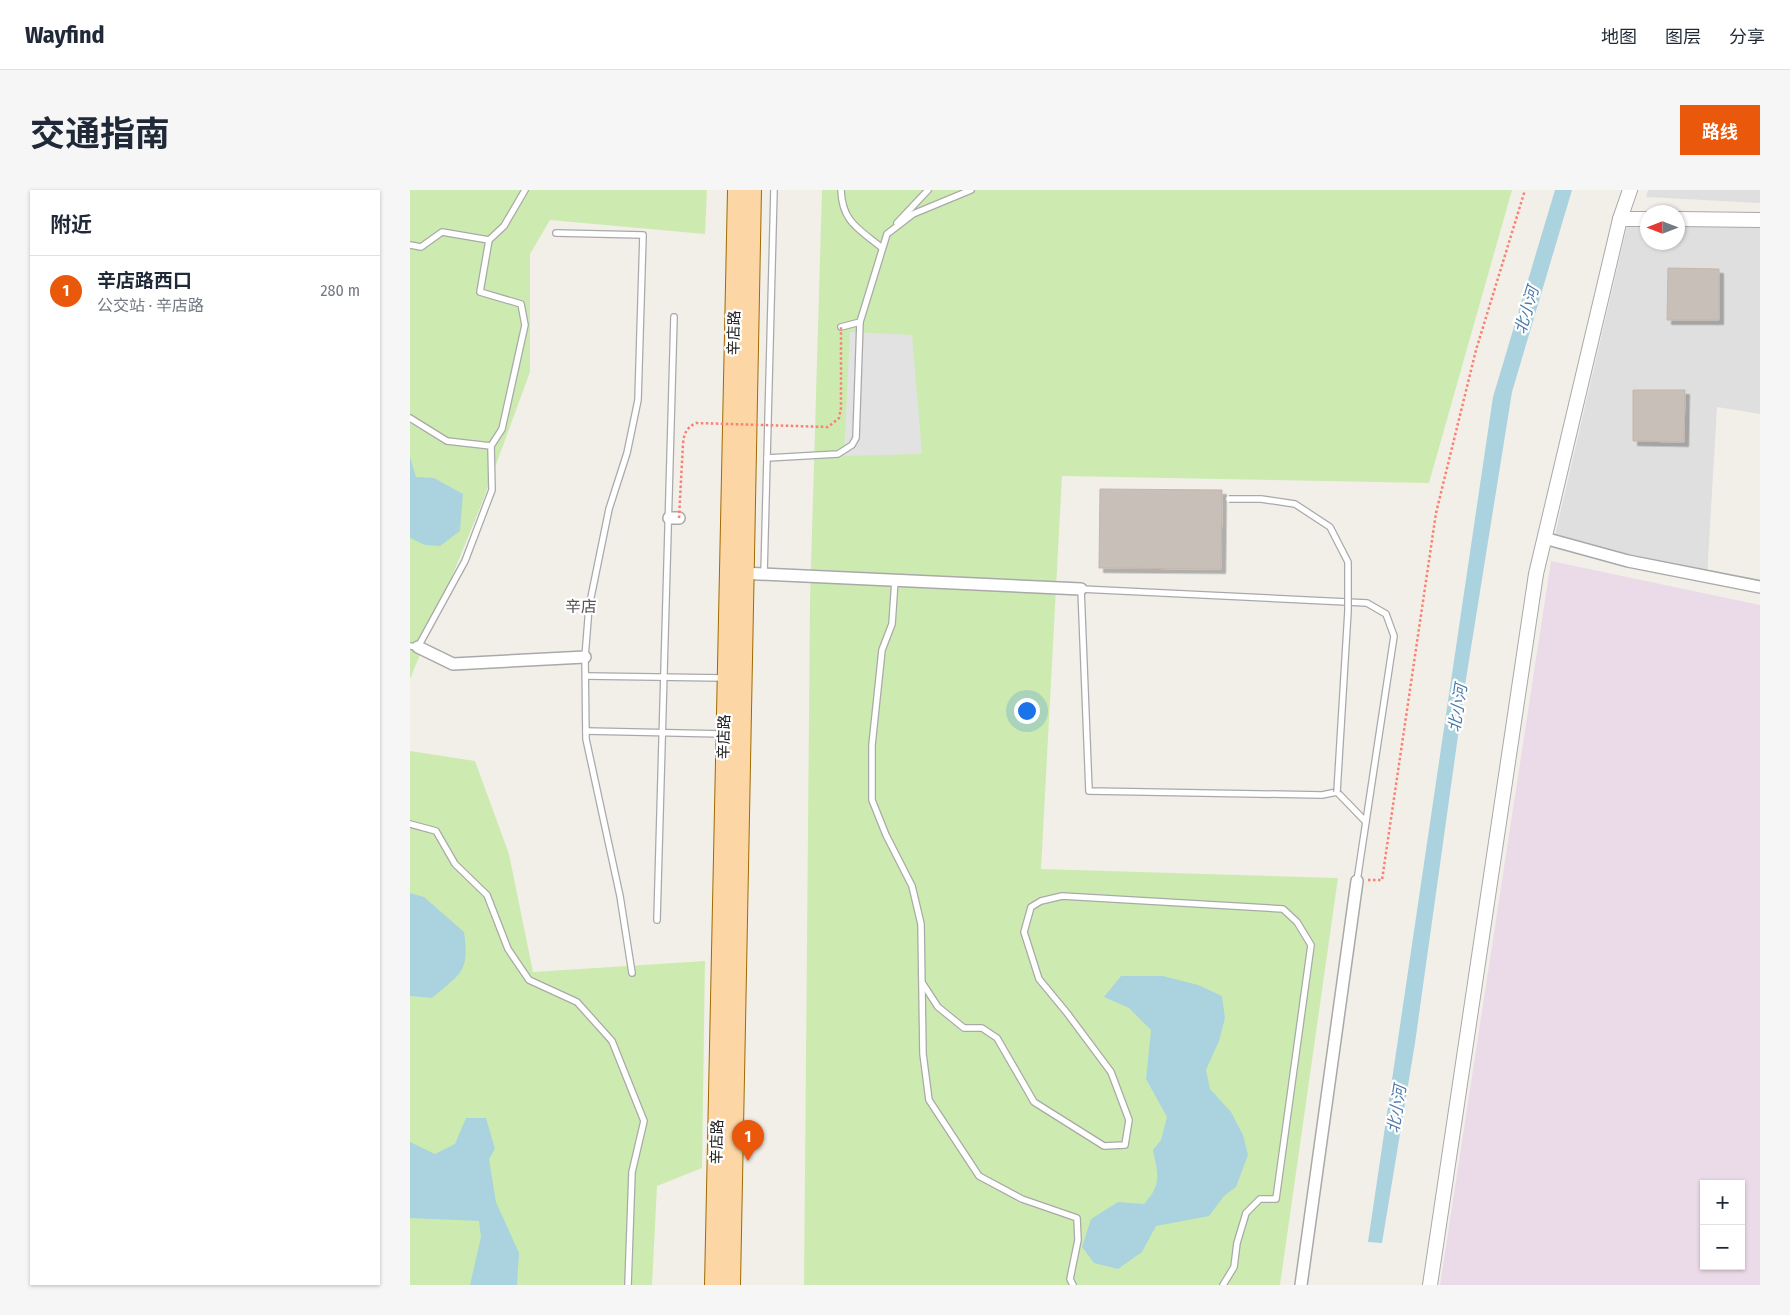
<!DOCTYPE html>
<html lang="zh">
<meta charset="utf-8">
<style>
:root{--surface:#fff;--page:#f6f6f7;--text:#1f2937;--muted:#747a83;--line:#e0e1e3;--accent:#ea580c}
body{margin:0;font-family:"Fira Sans Condensed","Noto Sans SC",sans-serif;background:var(--page);color:var(--text)}
.controls{position:absolute;right:15px;bottom:15px;display:grid;overflow:hidden;border-radius:0px;box-shadow:0 1px 4px #0004}
.controls button{width:45px;height:45px;display:grid;place-items:center;padding:0;border:0;border-bottom:1px solid var(--line);background:var(--surface);color:var(--text);font:25px sans-serif}
.compass{position:absolute;left:1230px;top:15px;width:45px;height:45px;border-radius:50%;background:var(--surface);box-shadow:0 1px 4px #0004;rotate:270deg}
.you{position:absolute;left:616px;top:520px;width:18px;height:18px;margin:-12px;border:4px solid #fff;border-radius:50%;background:#1a73e8;box-shadow:0 0 0 8px #1a73e833}
.badge{display:grid;place-items:center;width:32px;height:32px;border-radius:50%;background:var(--accent);color:#fff;font-size:16px;font-weight:700}
.pin{position:absolute;translate:-50% -41px;filter:drop-shadow(0 1px 2px #0008)}
.pin::after{content:'';position:absolute;top:26px;width:18px;height:15px;background:inherit;clip-path:polygon(0 0,100% 0,50% 100%)}
.list{margin:0;padding:0;list-style:none}
h2{display:flex;justify-content:space-between;align-items:center;height:65px;margin:0;padding:0 20px;font-size:21px}
h2 small{font-size:16px;font-weight:400;color:var(--muted)}
.list li{display:grid;grid-template-columns:32px 1fr auto;gap:15px;align-items:center;box-sizing:border-box;height:70px;padding:0 20px;border-top:1px solid var(--line)}
.list b{display:block;font-size:19px;white-space:nowrap}
.list p{margin:0;font-size:16px;white-space:nowrap;color:var(--muted)}
.list em{font-size:16px;font-style:normal;color:var(--muted)}
.map{position:relative;flex:none;width:1350px;height:1095px;overflow:hidden;border-radius:0px}
header{display:flex;align-items:center;gap:30px;box-sizing:border-box;height:70px;padding:0 25px;background:var(--surface);border-bottom:1px solid var(--line)}
header strong{font-size:24px}
nav{display:flex;gap:28px;margin-inline-start:auto;font-size:18px}
.intro{display:flex;align-items:center;justify-content:space-between;box-sizing:border-box;height:120px;padding:0 30px}
h1{margin:0;font-size:35px}
.button{padding:12px 22px;border-radius:0px;background:var(--accent);color:#fff;font-size:18px;font-weight:700}
main{display:flex;gap:30px;padding:0 30px}
aside{flex:1;background:var(--surface);border-radius:0px;box-shadow:0 1px 4px #0004}
.map>svg:first-child{display:block}
.residential{fill:#e0dfdf}
.industrial{fill:#ebdbe8;fill-rule:evenodd}
.grass{fill:#cdebb0}
.parking{fill:#e2e2e2}
.water{fill:#aad3df}
.building{fill:#c7bfb8;stroke:#c4b6ab;filter:url(#shadow)}
.lines{fill:none;stroke-linecap:round;stroke-linejoin:round}
.service-casing{stroke:#a9a9a9;stroke-width:8}
.minor-casing{stroke:#a9a9a9;stroke-width:14}
.tertiary-casing{stroke:#a9a9a9;stroke-width:16}
.primary-casing{stroke:#a06b00;stroke-width:20}
.path{stroke:#fa8072;stroke-width:2.5;stroke-dasharray:2.5 2.5;stroke-linecap:butt}
.service{stroke:#fff;stroke-width:5.5}
.minor{stroke:#fff;stroke-width:11}
.tertiary{stroke:#fff;stroke-width:14}
.primary{stroke:#fcd6a4;stroke-width:18}
.service-bridge-casing{stroke:#a9a9a9;stroke-width:8;stroke-linecap:butt}
.path-bridge{stroke:#fa8072;stroke-width:2.5;stroke-dasharray:2.5 2.5;stroke-linecap:butt}
.service-bridge{stroke:#fff;stroke-width:5.5}
.labels{text-anchor:middle;stroke-width:4.5;stroke-linejoin:round;paint-order:stroke}
.street-label{font-size:15px;fill:#222;stroke:#fff}
.water-label{font-size:16px;font-style:italic;fill:#4a7aab;stroke:#fff}
.neighbourhood-label{font-size:16px;fill:#555;stroke:#fff}
</style>
<header>
<strong>Wayfind</strong>
<nav><a>地图</a><a>图层</a><a>分享</a></nav>
</header>
<div class="intro"><h1>交通指南</h1><a class="button">路线</a></div>
<main>
<aside>
<h2>附近<small></small></h2>
<ul class="list">
<li><span class="badge">1</span><div><b>辛店路西口</b><p>公交站 · 辛店路</p></div><em>280 m</em></li>
</ul>
</aside>
<div class="map">
<svg width="1350" height="1095" viewBox="0 0 1350 1095">
<defs>
<filter id="shadow"><feDropShadow dx="4.5" dy="4.5" stdDeviation="0" flood-color="#0004"/></filter>
</defs>
<rect width="100%" height="100%" fill="#f2efe9"/>
<g class="residential">
<path d="M1238 0H1350V13L1236 7Z"/>
<path d="M1218 32 1237 33 1238 52H1268V34L1350 36V224L1307 217 1297 387 1145 345Z"/>
</g>
<path class="industrial" d="M1141 371 1350 415V1095H1030ZM1294 994H1331V1076H1294Z"/>
<g class="grass">
<path d="M0 0H297L295 44 140 30 120 64V182L72 313 0 489Z"/>
<path d="M412 0H1102L1019 293 652 286 631 679 928 688 870 1095H394L400 410Z"/>
<path d="M0 561 65 571 99 664 123 782 295 771 292 978 247 996 242 1095H0Z"/>
</g>
<path class="parking" d="M440 142 502 145 512 264 434 266Z"/>
<g class="water">
<path d="M1145 0H1162L1102 202 1056 489 1005 853 972 1053 958 1052 1083 207Z"/>
<path d="M0 267 6 287 24 288 53 304 50 341 30 356 15 355 0 348Z"/>
<path d="M0 703 14 707 54 742C60 782 51 783 22 808L0 806Z"/>
<path d="M711 786H753L788 795 812 806 815 828 809 851 796 880 800 899 821 922 833 945 838 965 826 997 814 1006 799 1026 746 1036 732 1062 708 1079 684 1073 672 1057 681 1029 708 1012 734 1014C752 994 748 985 743 960L751 950 757 927 736 889 741 840 719 818 694 807Z"/>
<path d="M56 928H76L85 959 79 969 86 1012 109 1063 107 1095H60L71 1047 69 1031 0 1028V952L25 964 45 954Z"/>
</g>
<g class="building">
<path d="M1258 78 1309 79V130H1257Z"/>
<path d="M1223 200H1275L1274 252 1223 251Z"/>
<path d="M690 299 812 300 811 379 689 378Z"/>
</g>
<g class="lines">
<g class="service-casing">
<g id="service">
<path d="M431 0C432 32 449 39 472 58"/>
<path d="M487 33 518 0"/>
<path d="M146 43 233 45 228 210 217 263 199 319 179 417 175 467 176 549 210 706 222 783"/>
<path d="M0 55 11 57 32 42 79 50"/>
<path d="M431 137 450 132 477 44 503 24 561 0"/>
<path d="M0 228 37 251 81 256"/>
<path d="M357 268 428 264 442 255 446 248 450 132"/>
<path d="M354 384 364 0"/>
<path d="M485 390 482 434 472 460 462 555V610L476 645 502 696 511 734 513 864 519 910 569 986 612 1009 667 1028 668 1050 660 1089 663 1095"/>
<path d="M0 456 8 457 55 371 82 300 81 256 92 239 115 135 111 114 70 102 79 50 94 36 115 0"/>
<path d="M176 486 314 488"/>
<path d="M176 541 314 544"/>
<path d="M0 634 26 641 45 674 77 705 98 759 119 790 167 812 202 851 234 931 222 982 218 1095"/>
<path d="M947 691 984 446 976 424 957 413 671 399 679 601 912 605 927 602 956 632"/>
<path d="M247 730 264 127"/>
<path d="M513 794 528 817 554 838H572L587 848 624 912 694 956 715 955 719 930 701 882 657 823 629 789 614 742 621 717 631 711 652 706 873 719 887 732 901 755 866 1009H850L836 1023 827 1053 824 1077 813 1095"/>
</g>
</g>
<g class="minor-casing">
<g id="minor">
<path d="M259 328H269"/>
<path d="M1134 348 1218 371 1350 397"/>
<path d="M330 383 671 399"/>
<path d="M8 457 43 474 175 467"/>
<path d="M891 1095 947 691"/>
</g>
</g>
<g class="tertiary-casing">
<g id="tertiary">
<path d="M1210 29H1238"/>
<path d="M1268 29 1350 30"/>
<path d="M1020 1095 1126 384 1210 29 1220 0"/>
</g>
</g>
<g class="primary-casing">
<g id="primary">
<path d="M304 1095 327 0"/>
<path d="M321 1095 342 0"/>
</g>
</g>
<path class="path" d="M958 690H972L1026 323 1066 160 1115 0"/>
<use href="#service" class="service"/>
<use href="#minor" class="minor"/>
<use href="#tertiary" class="tertiary"/>
<use href="#primary" class="primary"/>
<g class="service-bridge-casing">
<path id="service-bridge" d="M819 309H851L885 314 920 337 938 372V421L927 602"/>
</g>
<path class="path-bridge" d="M269 328 273 254C274 244 276 238 286 233L418 237 429 228 431 218V137"/>
<use href="#service-bridge" class="service-bridge"/>
</g>
<g class="labels">
<g class="street-label">
<text transform="translate(324 143) rotate(-89)" y="5">辛店路</text>
<text transform="translate(314 547) rotate(-89)" y="5">辛店路</text>
<text transform="translate(307 952) rotate(-89)" y="5">辛店路</text>
</g>
<g class="water-label">
<text transform="translate(1116 120) rotate(-73)" y="6">北小河</text>
<text transform="translate(1047 518) rotate(-81)" y="6">北小河</text>
<text transform="translate(986 919) rotate(-81)" y="6">北小河</text>
</g>
<g class="neighbourhood-label">
<text x="171" y="422">辛店</text>
</g>
</g>
</svg>
<div class="controls">
<button>+</button>
<button>−</button>
</div>
<svg class="compass" viewBox="-18 -18 36 36"><path d="M0-13l5 13h-10z" fill="#e53935"/><path d="M0 13l5-13h-10z" fill="#747a83"/></svg>
<div class="you"></div>
<div class="pin badge" style="left:338px;top:971px">1</div>
</div>
</main>
